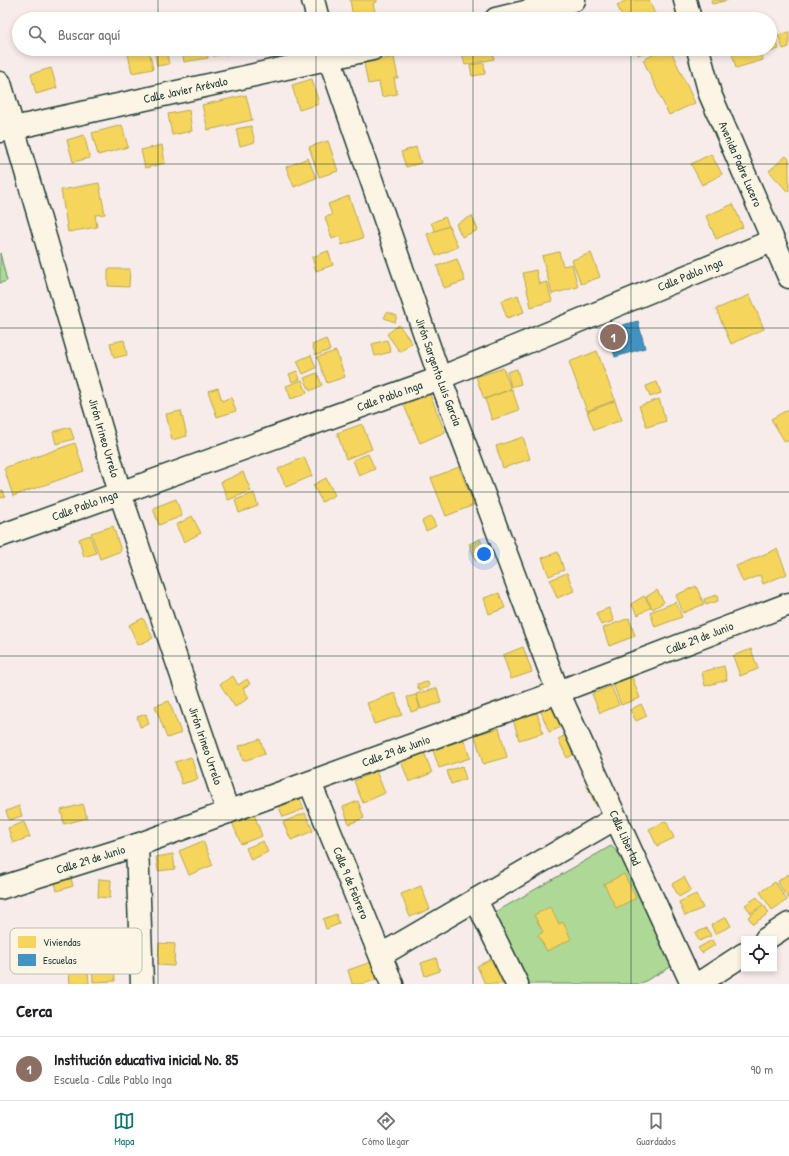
<!DOCTYPE html>
<html lang="es">
<meta charset="utf-8">
<style>
:root{--surface:#fff;--page:#f2f2f2;--text:#202124;--muted:#757577;--line:#e0e0e0;--accent:#0f766e}
body{margin:0;font-family:"Patrick Hand",sans-serif;background:var(--page);color:var(--text)}
.controls{position:absolute;right:12px;bottom:12px;display:grid;overflow:hidden;border-radius:0px;box-shadow:0 2px 6px #0003}
.controls button{width:36px;height:36px;display:grid;place-items:center;padding:0;border:0;border-bottom:1px solid var(--line);background:var(--surface);color:var(--text);font:20px sans-serif}
.you{position:absolute;left:484px;top:554px;width:14px;height:14px;margin:-10px;border:3px solid #fff;border-radius:50%;background:#1a73e8;box-shadow:0 0 0 6px #1a73e833}
.badge{display:grid;place-items:center;width:26px;height:26px;border-radius:50%;background:var(--accent);color:#fff;font-size:13px;font-weight:700}
.pin{position:absolute;translate:-50% -50%;border:2px solid #fff;box-shadow:0 1px 4px #0006}
.list{margin:0;padding:0;list-style:none}
h2{display:flex;justify-content:space-between;align-items:center;height:52px;margin:0;padding:0 16px;font-size:17px}
h2 small{font-size:13px;font-weight:400;color:var(--muted)}
.list li{display:grid;grid-template-columns:26px 1fr auto;gap:12px;align-items:center;box-sizing:border-box;height:64px;padding:0 16px;border-top:1px solid var(--line)}
.list b{display:block;font-size:15px;white-space:nowrap}
.list p{margin:0;font-size:13px;white-space:nowrap;color:var(--muted)}
.list em{font-size:13px;font-style:normal;color:var(--muted)}
.icon{flex:none;width:22px;height:22px;fill:none;stroke:currentColor;stroke-width:2;stroke-linecap:round;stroke-linejoin:round}
.map{position:relative;flex:none;width:789px;height:984px;overflow:hidden}
.search{position:absolute;background:var(--surface);box-shadow:0 2px 6px #0003;left:12px;right:12px;top:12px;height:44px;display:flex;align-items:center;gap:10px;box-sizing:border-box;padding:0 14px;border-radius:22px;color:var(--muted);font-size:15px}
.sheet{height:116px;background:var(--surface)}
nav{display:flex;justify-content:space-around;align-items:center;box-sizing:border-box;height:56px;border-top:1px solid var(--line);background:var(--surface);font-size:11px;color:var(--muted)}
nav a{display:grid;justify-items:center;gap:2px}
nav .on{color:var(--accent)}
.map>svg:first-child{display:block}
.green{fill:#add896;stroke:#668a65}
.homes{fill:#f6d55c;stroke:#b6a750}
.schools{fill:#4393c3;stroke:#387998}
.lines{fill:none;stroke-linecap:round;stroke-linejoin:round}
.minor-casing{stroke:#1f3d34;stroke-width:25}
.minor{stroke:#fcf5e5;stroke-width:22}
.grid{fill:none;stroke:#1f3d34;stroke-width:1;stroke-opacity:0.55}
.labels{text-anchor:middle;stroke-width:4;stroke-linejoin:round;paint-order:stroke}
.street-label{font-size:12px;fill:#1f3d34;stroke:#fcf5e5}
.key{fill:#fcf5e5;stroke:#babeb0;stroke-width:1}
.key-label{font-size:11px;fill:#1f3d34}
</style>
<div class="map">
<svg width="789" height="984" viewBox="0 0 789 984">
<rect width="100%" height="100%" fill="#f7ece9"/>
<filter id="ink" filterUnits="userSpaceOnUse"><feTurbulence type="fractalNoise" baseFrequency=".025" numOctaves="2"/><feDisplacementMap in="SourceGraphic" scale="8" xChannelSelector="R" yChannelSelector="G"/><feConvolveMatrix kernelMatrix="1 2 1 2 8 2 1 2 1" color-interpolation-filters="sRGB"/></filter>
<g filter="url(#ink)">
<g class="green">
<path d="M0 253 7 281 0 283Z"/>
<path d="M611 846 620 854 676 964 640 984H530L494 913Z"/>
</g>
<g class="homes">
<path d="M350 0H377V2L373 3 375 12 353 17Z"/>
<path d="M627 0H649L657 19H623L617 5Z"/>
<path d="M711 0H728L712 4Z"/>
<path d="M789 32V47L783 49 778 35Z"/>
<path d="M775 35 779 49 764 54 763 49H770V36Z"/>
<path d="M127 49H149L153 69 132 73Z"/>
<path d="M154 49H166L169 64 157 66Z"/>
<path d="M182 49H207L208 58 184 62Z"/>
<path d="M211 49H232L233 53 213 56Z"/>
<path d="M461 49H492L494 59 465 65Z"/>
<path d="M635 49H653L638 55Z"/>
<path d="M664 49H670L695 103 669 115 643 60Z"/>
<path d="M731 49H760L763 60 736 68Z"/>
<path d="M394 57 398 78H394L397 94 382 97 379 82 368 84 364 63Z"/>
<path d="M484 63 485 74 472 76 470 65Z"/>
<path d="M51 68 57 88 36 94 31 74Z"/>
<path d="M312 79 319 104 299 110 292 85Z"/>
<path d="M246 95 252 120 208 130 202 105Z"/>
<path d="M189 110 192 131 172 135 168 114Z"/>
<path d="M122 125 128 147 98 155 92 133Z"/>
<path d="M251 126 255 142 240 146 236 129Z"/>
<path d="M84 135 90 158 73 162 67 140Z"/>
<path d="M328 141 338 171 319 177 309 147Z"/>
<path d="M162 145 165 163 145 168 141 150Z"/>
<path d="M416 147 421 163 406 167 401 152Z"/>
<path d="M711 154 722 174 702 185 691 164Z"/>
<path d="M786 156 789 159V190L788 192 769 171Z"/>
<path d="M308 158 316 178 294 187 286 167Z"/>
<path d="M99 183 105 214 95 215 97 227 68 232 61 190Z"/>
<path d="M349 196 363 238 342 245 340 236 332 239 325 217 332 215 328 204Z"/>
<path d="M733 204 743 227 716 239 706 216Z"/>
<path d="M472 216 478 230 462 237 456 224Z"/>
<path d="M445 217 449 226 435 231 431 223Z"/>
<path d="M449 226 458 247 436 256 427 234Z"/>
<path d="M328 251 333 265 316 271 312 257Z"/>
<path d="M559 252 563 266 572 264 578 287 552 294 542 256Z"/>
<path d="M591 253 600 277 581 284 572 260Z"/>
<path d="M457 259 465 281 444 288 437 266Z"/>
<path d="M108 269H130L129 287 108 286Z"/>
<path d="M536 270 539 284 547 282 552 301 531 307 523 273Z"/>
<path d="M518 295 524 312 507 318 501 301Z"/>
<path d="M750 295 764 329 731 344 716 309Z"/>
<path d="M387 312 397 316 395 322 384 318Z"/>
<path d="M399 325 412 343 400 352 387 334Z"/>
<path d="M326 339 330 350 316 355 312 345Z"/>
<path d="M124 340 127 355 114 358 110 343Z"/>
<path d="M387 340 391 352 375 356 372 344Z"/>
<path d="M336 351 345 377 327 383 317 357Z"/>
<path d="M597 351 615 400 587 411 569 362Z"/>
<path d="M311 355 316 368 303 374 297 361Z"/>
<path d="M503 368 511 389 484 399 476 377Z"/>
<path d="M517 369 521 384 511 387 507 372Z"/>
<path d="M297 371 300 379 292 382 289 374Z"/>
<path d="M317 373 322 385 310 391 304 378Z"/>
<path d="M302 380 307 393 291 399 286 386Z"/>
<path d="M657 382 661 393 650 397 646 386Z"/>
<path d="M218 388 222 401 231 397 236 411 217 417 208 391Z"/>
<path d="M512 389 519 410 492 420 485 399Z"/>
<path d="M429 392 445 432 420 443 403 403Z"/>
<path d="M659 399 666 421 647 427 639 406Z"/>
<path d="M615 401 622 420 594 430 587 412Z"/>
<path d="M789 409V440L785 442 771 419Z"/>
<path d="M181 411 187 436 172 440 166 414Z"/>
<path d="M362 424 372 449 346 459 337 433Z"/>
<path d="M70 427 74 439 56 444 53 432Z"/>
<path d="M523 437 530 459 503 468 496 446Z"/>
<path d="M75 443 84 471 13 496 4 468Z"/>
<path d="M368 454 375 469 359 476 353 460Z"/>
<path d="M304 457 312 476 286 487 278 469Z"/>
<path d="M459 467 474 505 446 516 431 478Z"/>
<path d="M243 472 251 491 228 500 221 482Z"/>
<path d="M326 478 335 495 322 502 313 485Z"/>
<path d="M3 490 5 497 0 498V491Z"/>
<path d="M254 493 258 506 239 513 235 500Z"/>
<path d="M176 499 182 516 159 525 153 508Z"/>
<path d="M192 516 201 533 184 542 176 525Z"/>
<path d="M431 516 436 526 426 531 422 521Z"/>
<path d="M113 526 121 551 100 559 91 533Z"/>
<path d="M90 535 96 553 84 557 79 539Z"/>
<path d="M480 539 487 556 476 561 469 544Z"/>
<path d="M777 549 787 574 763 584 760 575 743 582 736 566Z"/>
<path d="M558 552 564 570 549 576 542 558Z"/>
<path d="M567 573 574 591 557 598 550 580Z"/>
<path d="M696 586 704 604 683 613 676 595Z"/>
<path d="M657 590 664 602 653 609 646 597Z"/>
<path d="M499 593 505 608 489 614 484 598Z"/>
<path d="M717 595 718 601 706 605 704 599Z"/>
<path d="M644 596 651 607 638 615 631 604Z"/>
<path d="M676 602 682 617 655 627 650 612Z"/>
<path d="M609 608 614 621 601 625 596 613Z"/>
<path d="M143 618 153 638 138 645 129 625Z"/>
<path d="M629 618 635 636 609 646 603 628Z"/>
<path d="M523 647 532 672 511 679 503 655Z"/>
<path d="M751 649 758 669 740 676 733 656Z"/>
<path d="M724 666 727 680 705 686 702 672Z"/>
<path d="M233 676 238 685 247 679 250 684 243 688 249 698 235 707 220 684Z"/>
<path d="M632 677 640 698 621 705 613 684Z"/>
<path d="M428 682 429 687 419 690 417 684Z"/>
<path d="M611 686 619 705 600 713 592 694Z"/>
<path d="M437 688 441 703 421 709 416 694Z"/>
<path d="M395 693 402 715 374 724 367 703Z"/>
<path d="M416 695 420 709 411 712 407 697Z"/>
<path d="M169 701 181 733 167 738 155 706Z"/>
<path d="M560 701 569 724 549 732 540 709Z"/>
<path d="M641 704 647 716 636 721 630 710Z"/>
<path d="M537 713 543 733 519 740 513 719Z"/>
<path d="M146 714 149 724 140 727 137 717Z"/>
<path d="M499 728 507 757 483 764 475 735Z"/>
<path d="M568 734 577 752 567 758 558 739Z"/>
<path d="M260 739 265 754 243 761 239 746Z"/>
<path d="M464 740 470 758 439 768 433 750Z"/>
<path d="M424 752 432 773 409 782 401 761Z"/>
<path d="M191 757 198 779 182 784 175 762Z"/>
<path d="M462 766 466 779 451 784 447 771Z"/>
<path d="M376 771 385 793 363 803 354 781Z"/>
<path d="M598 781 605 799 595 804 587 786Z"/>
<path d="M300 799 304 809 283 817 279 807Z"/>
<path d="M358 801 364 818 349 824 343 807Z"/>
<path d="M83 804 87 818 64 824 61 810Z"/>
<path d="M19 806 22 816 9 820 6 811Z"/>
<path d="M305 813 313 831 291 840 283 822Z"/>
<path d="M254 814 262 836 241 844 232 822Z"/>
<path d="M666 821 674 838 657 846 649 829Z"/>
<path d="M24 822 30 837 13 843 8 828Z"/>
<path d="M203 841 213 865 189 875 179 851Z"/>
<path d="M263 841 268 852 251 860 246 848Z"/>
<path d="M173 854 175 869 158 871 156 857Z"/>
<path d="M624 874 636 898 616 908 604 884Z"/>
<path d="M788 874 789 876V899L777 882Z"/>
<path d="M684 877 691 890 679 897 672 884Z"/>
<path d="M71 878 73 886 57 891 55 882Z"/>
<path d="M99 879 111 880 110 898 98 897Z"/>
<path d="M775 882 787 900 772 910 760 892Z"/>
<path d="M421 886 430 909 410 917 401 894Z"/>
<path d="M696 894 703 908 685 916 679 902Z"/>
<path d="M757 897 763 905 751 913 745 905Z"/>
<path d="M764 905 769 913 753 924 748 917Z"/>
<path d="M550 907 559 924 563 922 571 939 547 951 538 935 543 932 534 915Z"/>
<path d="M336 914 339 924 326 929 323 919Z"/>
<path d="M726 917 731 926 715 934 711 925Z"/>
<path d="M707 928 711 936 699 941 695 933Z"/>
<path d="M712 940 715 945 702 953 698 948Z"/>
<path d="M159 943 175 944 174 966 158 965Z"/>
<path d="M114 952 115 981 93 982 92 953Z"/>
<path d="M498 956 506 984H485L477 966Z"/>
<path d="M436 958 440 971 425 976 421 963Z"/>
<path d="M371 962 377 979 363 984H352L348 970Z"/>
<path d="M88 970 89 984H70L69 972Z"/>
</g>
<path class="schools" d="M638 321 645 348 615 357 607 329Z"/>
<g class="lines">
<g class="minor-casing">
<g id="minor">
<path d="M313 0 318 19"/>
<path d="M685 0 690 19"/>
<path d="M496 19 574 0"/>
<path id="s1" d="M326 49 440 378 558 692 692 984"/>
<path id="s2" d="M698 49 710 94 789 277"/>
<path id="s3" d="M0 83 120 493 228 812"/>
<path id="s4" d="M0 131 372 49"/>
<path id="s5" d="M0 536 440 378 772 241"/>
<path id="s6" d="M310 783 392 984"/>
<path d="M137 845 142 984"/>
<path id="s7" d="M0 888 137 845 228 812 558 692 789 604"/>
<path d="M476 900 517 984"/>
<path d="M766 939 789 924"/>
<path d="M381 955 616 818"/>
<path d="M698 984 744 954"/>
</g>
</g>
<use href="#minor" class="minor"/>
</g>
</g>
<path class="grid" d="M158 0V19M316 0V19M473 0V19M631 0V19M158 49V984M316 49V984M473 49V984M631 49V984M0 164H789M0 328H789M0 492H789M0 656H789M0 820H789"/>
<g class="labels">
<g class="street-label">
<text dy="4" stroke="none"><textPath href="#s4" startOffset="190">Calle Javier Arévalo</textPath></text>
<text dy="4" stroke="none"><textPath href="#s2" startOffset="123">Avenida Padre Lucero</textPath></text>
<text dy="4" stroke="none"><textPath href="#s5" startOffset="738">Calle Pablo Inga</textPath></text>
<text dy="4" stroke="none"><textPath href="#s1" startOffset="342">Jirón Sargento Luis García</textPath></text>
<text dy="4" stroke="none"><textPath href="#s5" startOffset="414">Calle Pablo Inga</textPath></text>
<text dy="4" stroke="none"><textPath href="#s3" startOffset="370">Jirón Irineo Urrelo</textPath></text>
<text dy="4" stroke="none"><textPath href="#s5" startOffset="90">Calle Pablo Inga</textPath></text>
<text dy="4" stroke="none"><textPath href="#s7" startOffset="743">Calle 29 de Junio</textPath></text>
<text dy="4" stroke="none"><textPath href="#s3" startOffset="694">Jirón Irineo Urrelo</textPath></text>
<text dy="4" stroke="none"><textPath href="#s7" startOffset="419">Calle 29 de Junio</textPath></text>
<text dy="4" stroke="none"><textPath href="#s1" startOffset="844">Calle Libertad</textPath></text>
<text dy="4" stroke="none"><textPath href="#s7" startOffset="95">Calle 29 de Junio</textPath></text>
<text dy="4" stroke="none"><textPath href="#s6" startOffset="108">Calle 9 de Febrero</textPath></text>
</g>
</g>
<rect x="10" y="928" width="132" height="46" rx="6" class="key"/>
<rect x="18" y="936" width="18" height="12" fill="#f6d55c"/>
<rect x="18" y="954" width="18" height="12" fill="#4393c3"/>
<g class="key-label">
<text x="43" y="946">Viviendas</text>
<text x="43" y="964">Escuelas</text>
</g>
</svg>
<div class="controls">
<button><svg class="icon" aria-label="locate" viewBox="0 0 24 24"><circle cx="12" cy="12" r="6"/><path d="M12 2v4M12 18v4M2 12h4M18 12h4"/></svg></button>
</div>
<div class="you"></div>
<div class="pin badge" style="left:613px;top:337px;background:#8d6e63">1</div>
<div class="search"><svg class="icon" aria-label="search" viewBox="0 0 24 24"><circle cx="10" cy="10" r="6"/><path d="M15 15l6 6"/></svg>Buscar aquí</div>
</div>
<section class="sheet">
<h2>Cerca<small></small></h2>
<ul class="list">
<li><span class="badge" style="background:#8d6e63">1</span><div><b>Institución educativa inicial No. 85</b><p>Escuela · Calle Pablo Inga</p></div><em>90 m</em></li>
</ul>
</section>
<nav>
<a class="on"><svg class="icon" aria-label="map" viewBox="0 0 24 24"><path d="M3 6l6-2 6 2 6-2v14l-6 2-6-2-6 2zM9 4v14M15 6v14"/></svg>Mapa</a>
<a><svg class="icon" aria-label="directions" viewBox="0 0 24 24"><path d="M12 3l9 9-9 9-9-9zM9 14v-3h6M13 9l2 2-2 2"/></svg>Cómo llegar</a>
<a><svg class="icon" aria-label="saved" viewBox="0 0 24 24"><path d="M7 4h10v16l-5-4-5 4z"/></svg>Guardados</a>
</nav>
